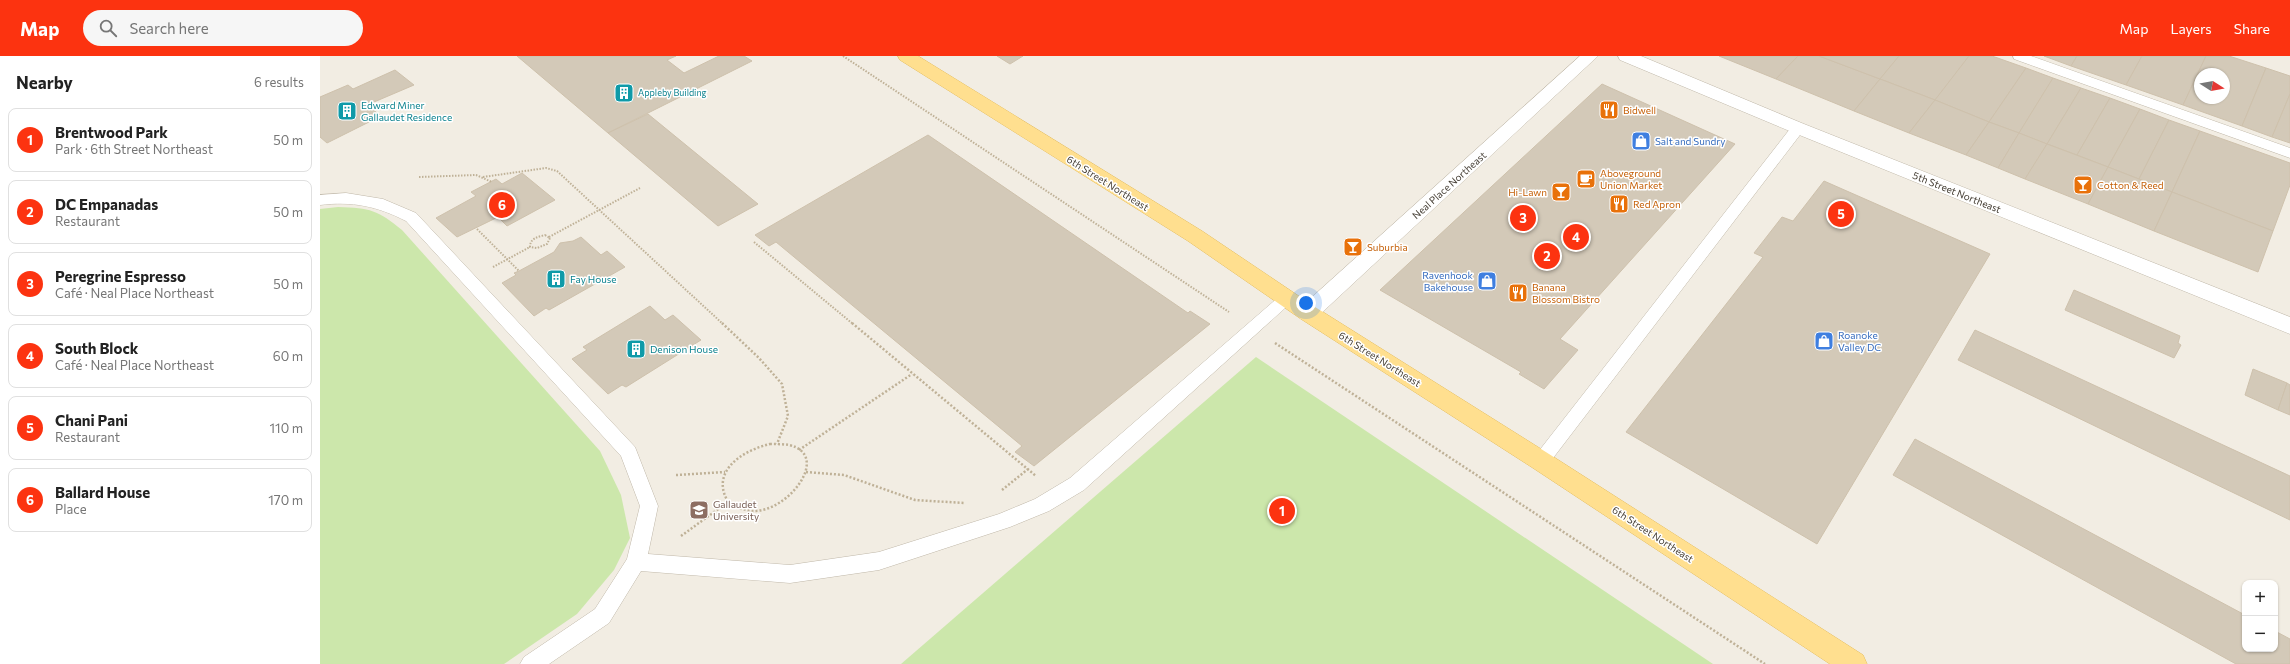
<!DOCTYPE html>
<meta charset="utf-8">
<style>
:root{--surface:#fff;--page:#f6f6f6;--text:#222;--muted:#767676;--line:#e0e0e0;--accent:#fc3310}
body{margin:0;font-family:Commissioner,sans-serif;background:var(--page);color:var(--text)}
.controls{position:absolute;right:12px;bottom:12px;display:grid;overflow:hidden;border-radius:8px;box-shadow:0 1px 3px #0004}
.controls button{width:36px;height:36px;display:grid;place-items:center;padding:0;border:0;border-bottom:1px solid var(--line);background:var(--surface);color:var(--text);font:20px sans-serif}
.compass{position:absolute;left:1874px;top:12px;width:36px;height:36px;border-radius:50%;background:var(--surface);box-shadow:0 1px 3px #0004;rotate:101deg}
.you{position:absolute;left:986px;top:247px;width:14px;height:14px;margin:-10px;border:3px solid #fff;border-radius:50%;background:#1a73e8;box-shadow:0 0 0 6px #1a73e833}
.badge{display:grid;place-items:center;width:26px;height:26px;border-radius:50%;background:var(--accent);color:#fff;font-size:13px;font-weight:700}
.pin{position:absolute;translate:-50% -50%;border:2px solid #fff;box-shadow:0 1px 4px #0006}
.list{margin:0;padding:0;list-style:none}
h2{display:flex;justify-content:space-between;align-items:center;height:52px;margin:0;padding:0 16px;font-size:17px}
h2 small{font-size:13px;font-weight:400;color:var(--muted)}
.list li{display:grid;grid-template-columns:26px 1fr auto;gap:12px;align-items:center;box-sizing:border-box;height:64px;margin:0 8px 8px;padding:0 8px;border:1px solid var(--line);border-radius:8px}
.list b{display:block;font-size:15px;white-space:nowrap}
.list p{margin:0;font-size:13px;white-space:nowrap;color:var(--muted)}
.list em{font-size:13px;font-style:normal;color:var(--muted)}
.icon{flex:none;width:22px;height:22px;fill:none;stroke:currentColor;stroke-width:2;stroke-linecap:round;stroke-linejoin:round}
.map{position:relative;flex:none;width:1970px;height:608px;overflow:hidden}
header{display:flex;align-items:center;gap:24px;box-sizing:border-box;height:56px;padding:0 20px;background:var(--accent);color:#fff}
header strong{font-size:19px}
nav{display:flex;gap:22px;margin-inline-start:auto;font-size:14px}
.search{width:280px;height:36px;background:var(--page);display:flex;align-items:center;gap:10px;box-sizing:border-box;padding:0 14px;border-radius:22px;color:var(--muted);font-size:15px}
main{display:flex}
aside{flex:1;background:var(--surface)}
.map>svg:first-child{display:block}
.green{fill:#cce7ab}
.building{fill:#d3c9b8;stroke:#cec1ac;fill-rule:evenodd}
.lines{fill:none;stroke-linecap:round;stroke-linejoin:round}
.lane-casing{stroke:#c0b8a9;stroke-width:1}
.street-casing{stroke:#c0b8a9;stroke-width:1}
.primary-casing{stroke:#e4bc5e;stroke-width:1}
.path-far1{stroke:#bfb197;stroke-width:2;stroke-dasharray:1.5 1.5;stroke-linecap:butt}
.path{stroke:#bfb197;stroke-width:2.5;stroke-dasharray:2 2;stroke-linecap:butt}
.lane{fill:#fff;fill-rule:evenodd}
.street{fill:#fff;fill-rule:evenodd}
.primary{fill:#ffdf8f;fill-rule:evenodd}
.labels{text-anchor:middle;stroke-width:3;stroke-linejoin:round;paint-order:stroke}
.far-culture-label{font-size:9px;fill:#0d838f;stroke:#fff;text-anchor:start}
.culture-label{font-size:10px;fill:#0d838f;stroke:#fff;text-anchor:start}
.food-label{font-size:10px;fill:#c56008;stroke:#fff;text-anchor:start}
.shop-label{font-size:10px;fill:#366cbe;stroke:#fff;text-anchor:start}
.street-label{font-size:10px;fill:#443d33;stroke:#fff}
.education-label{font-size:10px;fill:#785e54;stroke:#fff;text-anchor:start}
</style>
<header>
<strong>Map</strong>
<div class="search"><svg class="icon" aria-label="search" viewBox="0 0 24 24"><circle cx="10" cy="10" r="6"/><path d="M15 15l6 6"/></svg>Search here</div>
<nav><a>Map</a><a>Layers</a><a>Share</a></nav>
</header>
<main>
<aside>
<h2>Nearby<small>6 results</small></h2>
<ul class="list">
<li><span class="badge">1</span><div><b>Brentwood Park</b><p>Park · 6th Street Northeast</p></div><em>50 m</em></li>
<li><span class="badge">2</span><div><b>DC Empanadas</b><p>Restaurant</p></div><em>50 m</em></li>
<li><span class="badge">3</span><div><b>Peregrine Espresso</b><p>Café · Neal Place Northeast</p></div><em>50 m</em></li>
<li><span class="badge">4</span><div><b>South Block</b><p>Café · Neal Place Northeast</p></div><em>60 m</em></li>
<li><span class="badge">5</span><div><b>Chani Pani</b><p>Restaurant</p></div><em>110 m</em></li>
<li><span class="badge">6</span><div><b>Ballard House</b><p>Place</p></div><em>170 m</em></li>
</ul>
</aside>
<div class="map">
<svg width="1970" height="608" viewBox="0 0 1970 608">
<rect width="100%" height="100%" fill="#f2ede3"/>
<g class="green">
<path d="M18 151C51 152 57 154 82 174L280 395 301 439 310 482 294 514 257 558 184 608H0V153Z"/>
<path d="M936 301 1393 608H581Z"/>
</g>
<g class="building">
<path d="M197 0H356L347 4 364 17 399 0H424L432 5 288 77Z"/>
<path d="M677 0H703L690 8Z"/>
<path d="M1399 0H1478L1456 23Z"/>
<path d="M1478 0H1499L1560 23 1534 55 1456 23Z"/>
<path d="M1499 0H1579L1560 23Z"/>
<path d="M1579 0H1649L1615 44 1560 23Z"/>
<path d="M1649 0H1672L1706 12 1669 66 1615 44Z"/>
<path d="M1724 0H1757L1751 10Z"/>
<path d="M1757 0H1822L1806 29 1751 10Z"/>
<path d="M1822 0H1886L1863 49 1806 29Z"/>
<path d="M1886 0H1909L1946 12 1922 70 1863 49ZM1880 18H1904V42H1880Z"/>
<path d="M1706 12 1733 22 1699 77 1669 66Z"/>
<path d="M1946 12 1970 20V38L1952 81 1922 70Z"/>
<path d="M75 14 94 29 47 49 61 60 7 87 0 81V41L28 29 33 33Z"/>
<path d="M1733 22 1761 32 1727 88 1699 77Z"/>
<path d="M1560 23 1615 44 1589 77 1534 55Z"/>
<path d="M1282 28 1415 88 1240 283 1258 294 1224 333 1199 318 1201 316 1060 234Z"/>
<path d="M1761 32 1790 42 1757 99 1727 88Z"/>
<path d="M1970 38V87L1952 81Z"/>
<path d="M1790 42 1820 53 1788 111 1757 99Z"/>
<path d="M1615 44 1669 66 1646 99 1589 77Z"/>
<path d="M1820 53 1849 64 1819 123 1788 111Z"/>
<path d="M328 58 438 148 398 170 288 77Z"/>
<path d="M1849 64 1880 75 1852 136 1819 123Z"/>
<path d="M1669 66 1699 77 1678 112 1646 99Z"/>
<path d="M1880 75 1970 107V129L1953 175 1852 136Z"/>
<path d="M1699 77 1727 88 1705 123 1678 112Z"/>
<path d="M608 79 868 257 870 255 890 268 714 410 695 396 702 390 456 186 449 190 435 179Z"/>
<path d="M1727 88 1788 111 1768 148 1705 123Z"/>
<path d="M1788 111 1852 136 1834 175 1768 148Z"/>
<path d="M202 117 235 144 187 170 178 161 137 181 116 162 156 140 151 136 176 123 182 128Z"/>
<path d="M1504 125 1670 198 1497 488 1306 376 1443 201 1434 197 1462 161 1473 165Z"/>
<path d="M1852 136 1953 175 1938 216 1834 175Z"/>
<path d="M261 181 281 199 287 195 305 211 229 254 226 252 214 260 182 227 196 219 194 217 199 215 234 196 240 187 253 185Z"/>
<path d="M1754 234 1860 280 1858 287 1861 289 1854 302 1745 254Z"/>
<path d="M330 250 345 264 353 259 381 284 306 331 302 329 288 338 252 303 267 294 263 291Z"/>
<path d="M1655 274 1970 420V464L1638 304Z"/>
<path d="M1933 313 1967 327 1958 354 1925 339Z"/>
<path d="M1967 327 1970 329V359L1958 354Z"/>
<path d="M1595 383 1925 559V593H1955V575L1970 583V608H1916L1573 419Z"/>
</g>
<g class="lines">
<g class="lane-casing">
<g id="lane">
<path d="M1693 0H1711L1970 92V102L1694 3Z"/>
<path d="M1478 68 1483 69 1485 72 1483 75 1227 410 1221 413 1215 410 1212 405 1215 400 1473 69Z"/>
<path d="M26 137 63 143 96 157 315 391 338 450 328 498 470 509 559 496 679 458 715 443 750 422 961 239 967 237 973 239 975 243 764 434 729 455 690 471 559 514 470 527 321 515 289 567 229 608H200L204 601 275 553 307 503 320 450 301 400 86 165C57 150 32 145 0 149V139Z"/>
</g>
</g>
<g class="street-casing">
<g id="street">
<path d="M1260 0H1278L995 263 988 265 981 263 977 257 981 251Z"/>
<path d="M1298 0H1321L1484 68 1970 261V278L1472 76 1300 4Z"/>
</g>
</g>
<g class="primary-casing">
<path id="primary" d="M578 0H598L882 175 995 251 1229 398 1543 599 1547 608H1510L1213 412 981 263 868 185 580 4Z"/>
</g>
<g class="path-far1">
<path d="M523 0 909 256"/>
<path d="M99 121 156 119 172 126"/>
<path d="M163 121 226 112 237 115 403 268"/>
<path d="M157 173 199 215"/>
<path d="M225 179 230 182 227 188 217 192 210 191C210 182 218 181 225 179Z"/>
<path d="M229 181 320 132"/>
<path d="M434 186 533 268"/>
<path d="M173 211 210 191"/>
</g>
<g class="path">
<path d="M402 267 439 302 462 328 468 360 457 388"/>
<path d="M532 267 716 420"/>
<path d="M955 287 1445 608"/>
<path d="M450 388C456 388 463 388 469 389 512 399 468 457 432 455 425 454 418 452 411 450 387 418 420 395 450 388Z"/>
<path d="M479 394 592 318"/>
<path d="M486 416 524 419 595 444 644 447"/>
<path d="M356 419 405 416"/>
<path d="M682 434 708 413"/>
<path d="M361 480 408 446"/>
</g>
<use href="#lane" class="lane"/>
<use href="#street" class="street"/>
<use href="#primary" class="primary"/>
</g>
<defs>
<g id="building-square" transform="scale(1)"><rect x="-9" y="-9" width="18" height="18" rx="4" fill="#0f9aa8" stroke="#fff"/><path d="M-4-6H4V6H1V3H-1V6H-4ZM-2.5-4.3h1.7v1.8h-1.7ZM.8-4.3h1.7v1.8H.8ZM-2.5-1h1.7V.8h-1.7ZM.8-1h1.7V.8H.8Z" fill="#fff"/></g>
<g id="restaurant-square" transform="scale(1)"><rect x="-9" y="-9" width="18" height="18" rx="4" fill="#e8710a" stroke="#fff"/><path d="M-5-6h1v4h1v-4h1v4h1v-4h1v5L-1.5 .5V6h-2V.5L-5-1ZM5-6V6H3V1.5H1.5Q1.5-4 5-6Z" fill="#fff"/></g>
<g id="shop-square" transform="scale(1)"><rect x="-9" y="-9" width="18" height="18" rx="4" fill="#3f7fe0" stroke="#fff"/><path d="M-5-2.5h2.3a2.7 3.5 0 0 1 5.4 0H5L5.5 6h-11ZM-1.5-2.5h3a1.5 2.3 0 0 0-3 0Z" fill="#fff"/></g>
<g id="cafe-square" transform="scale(1)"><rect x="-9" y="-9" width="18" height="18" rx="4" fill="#e8710a" stroke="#fff"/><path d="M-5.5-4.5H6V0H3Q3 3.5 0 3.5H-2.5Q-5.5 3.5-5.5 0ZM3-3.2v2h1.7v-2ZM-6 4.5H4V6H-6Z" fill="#fff"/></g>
<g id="bar-square" transform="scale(1)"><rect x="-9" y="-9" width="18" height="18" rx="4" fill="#e8710a" stroke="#fff"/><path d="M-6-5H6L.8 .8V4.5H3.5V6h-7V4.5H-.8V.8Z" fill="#fff"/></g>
<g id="university-square" transform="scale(1)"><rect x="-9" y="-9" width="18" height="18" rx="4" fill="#8d6e63" stroke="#fff"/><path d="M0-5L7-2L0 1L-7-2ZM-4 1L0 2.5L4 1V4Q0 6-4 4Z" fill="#fff"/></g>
</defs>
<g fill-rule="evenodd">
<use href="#building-square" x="304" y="37"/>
<use href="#restaurant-square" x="1289" y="54"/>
<use href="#building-square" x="27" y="55"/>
<use href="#shop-square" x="1321" y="85"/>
<use href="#cafe-square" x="1266" y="123"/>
<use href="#bar-square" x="1763" y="129"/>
<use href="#bar-square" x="1241" y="136"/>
<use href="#restaurant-square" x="1299" y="148"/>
<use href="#bar-square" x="1033" y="191"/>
<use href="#building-square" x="236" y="223"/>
<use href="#shop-square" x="1167" y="225"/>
<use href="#restaurant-square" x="1198" y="237"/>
<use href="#shop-square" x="1504" y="285"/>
<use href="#building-square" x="316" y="293"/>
<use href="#university-square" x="379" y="454"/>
</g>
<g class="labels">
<g class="far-culture-label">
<text x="318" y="40">Appleby Building</text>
</g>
<g class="culture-label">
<text x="41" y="53">Edward Miner<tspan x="41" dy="12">Gallaudet Residence</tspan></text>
<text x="250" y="227">Fay House</text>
<text x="330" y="297">Denison House</text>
</g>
<g class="food-label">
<text x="1303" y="58">Bidwell</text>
<text x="1280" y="121">Aboveground<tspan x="1280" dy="12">Union Market</tspan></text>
<text x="1777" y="133">Cotton &amp; Reed</text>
<text x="1227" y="140" text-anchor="end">Hi-Lawn</text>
<text x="1313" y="152">Red Apron</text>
<text x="1047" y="195">Suburbia</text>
<text x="1212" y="235">Banana<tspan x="1212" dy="12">Blossom Bistro</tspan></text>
</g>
<g class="shop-label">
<text x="1335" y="89">Salt and Sundry</text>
<text x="1153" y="223" text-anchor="end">Ravenhook<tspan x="1153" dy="12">Bakehouse</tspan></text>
<text x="1518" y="283">Roanoke<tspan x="1518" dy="12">Valley DC</tspan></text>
</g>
<g class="street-label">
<text transform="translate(788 127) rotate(32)" y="4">6th Street Northeast</text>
<text transform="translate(1129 129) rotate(-42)" y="4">Neal Place Northeast</text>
<text transform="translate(1637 136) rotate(22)" y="4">5th Street Northeast</text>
<text transform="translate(1060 303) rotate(32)" y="4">6th Street Northeast</text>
<text transform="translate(1333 478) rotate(33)" y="4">6th Street Northeast</text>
</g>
<g class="education-label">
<text x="393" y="452">Gallaudet<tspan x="393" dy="12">University</tspan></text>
</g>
</g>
</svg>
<div class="controls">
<button>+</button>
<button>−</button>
</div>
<svg class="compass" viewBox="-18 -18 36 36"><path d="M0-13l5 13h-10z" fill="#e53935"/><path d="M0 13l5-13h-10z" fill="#767676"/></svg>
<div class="you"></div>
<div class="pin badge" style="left:962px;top:455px">1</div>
<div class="pin badge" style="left:1227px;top:200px">2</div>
<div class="pin badge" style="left:1203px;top:162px">3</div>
<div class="pin badge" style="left:1256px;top:181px">4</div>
<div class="pin badge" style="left:1521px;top:158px">5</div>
<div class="pin badge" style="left:182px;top:149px">6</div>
</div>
</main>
